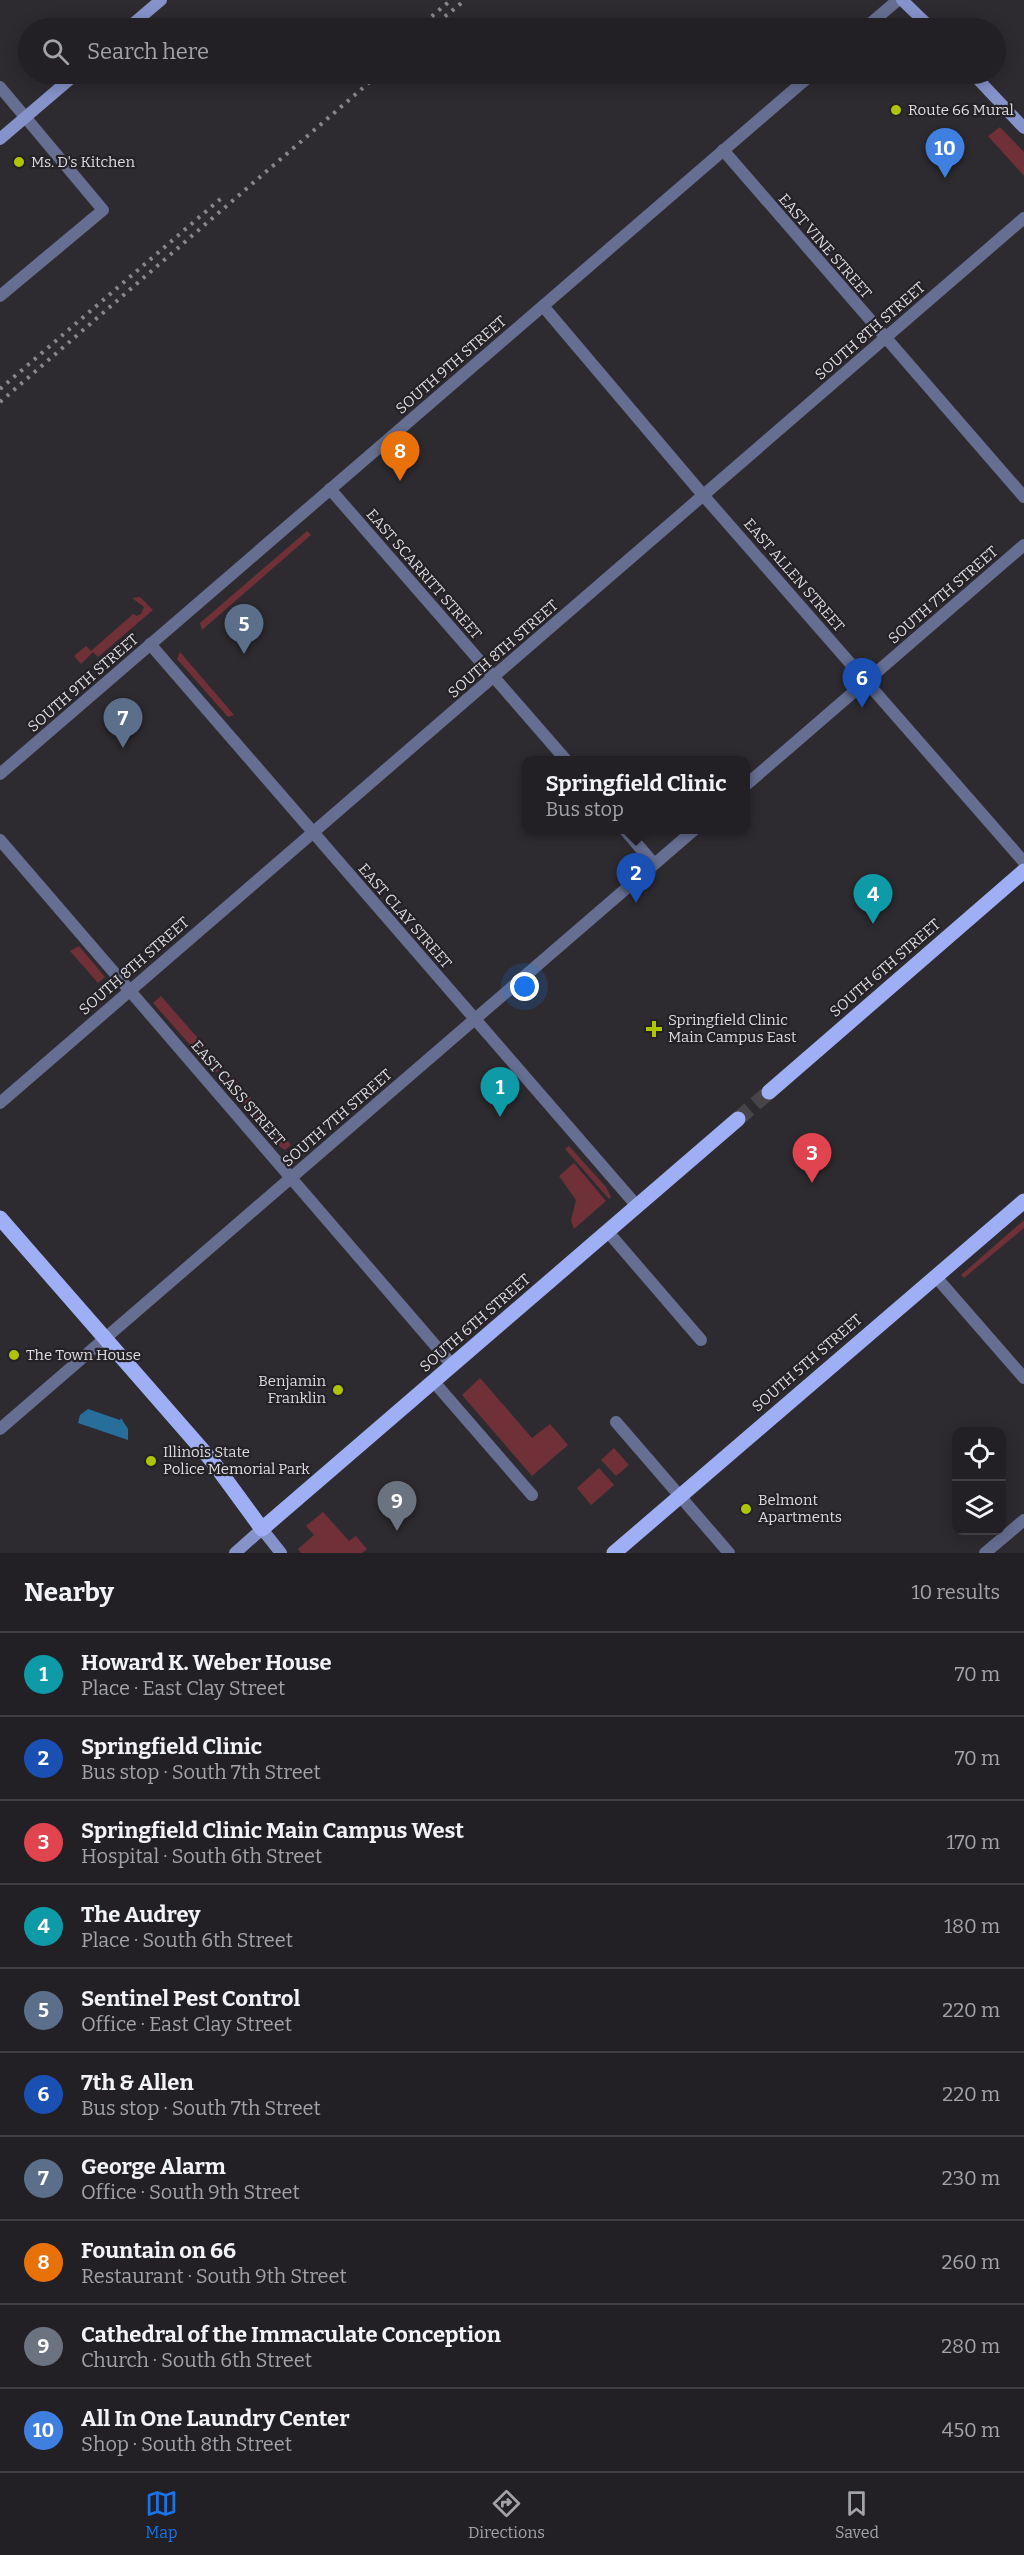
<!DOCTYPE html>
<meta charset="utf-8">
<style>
:root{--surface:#222024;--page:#2e2d31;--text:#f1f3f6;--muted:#a2a3a6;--line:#3f3e41;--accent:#1a73e8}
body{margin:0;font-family:Bitter,serif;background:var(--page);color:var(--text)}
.controls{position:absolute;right:18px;bottom:18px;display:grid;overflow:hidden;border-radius:12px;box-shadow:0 3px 15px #0003}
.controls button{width:54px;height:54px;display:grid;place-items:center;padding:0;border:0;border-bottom:2px solid var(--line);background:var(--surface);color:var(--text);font:30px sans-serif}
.you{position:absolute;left:525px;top:987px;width:21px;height:21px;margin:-15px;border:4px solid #fff;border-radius:50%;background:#1a73e8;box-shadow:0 0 0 9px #1a73e833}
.badge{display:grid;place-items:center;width:39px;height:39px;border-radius:50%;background:var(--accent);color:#fff;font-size:20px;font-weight:700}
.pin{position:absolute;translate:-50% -50px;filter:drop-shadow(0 2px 3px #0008)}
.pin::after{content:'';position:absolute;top:32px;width:21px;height:18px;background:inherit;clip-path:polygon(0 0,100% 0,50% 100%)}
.popup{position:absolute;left:522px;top:756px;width:228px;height:78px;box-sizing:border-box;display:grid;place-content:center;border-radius:12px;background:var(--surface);filter:drop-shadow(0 2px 4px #0005);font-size:20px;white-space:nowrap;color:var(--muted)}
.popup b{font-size:22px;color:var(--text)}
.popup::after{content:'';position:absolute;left:50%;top:100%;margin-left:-12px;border:12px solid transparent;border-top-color:var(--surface)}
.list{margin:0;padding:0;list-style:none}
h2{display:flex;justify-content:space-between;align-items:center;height:78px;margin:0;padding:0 24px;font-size:26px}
h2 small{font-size:20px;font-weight:400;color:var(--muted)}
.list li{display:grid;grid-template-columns:39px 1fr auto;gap:18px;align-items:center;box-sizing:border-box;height:84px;padding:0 24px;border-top:2px solid var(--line)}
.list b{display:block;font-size:22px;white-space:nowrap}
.list p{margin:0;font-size:20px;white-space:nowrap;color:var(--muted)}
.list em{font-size:20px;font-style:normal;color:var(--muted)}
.icon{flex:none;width:33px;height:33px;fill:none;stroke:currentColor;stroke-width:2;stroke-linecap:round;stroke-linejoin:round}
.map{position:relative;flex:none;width:1024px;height:1553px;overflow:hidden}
.search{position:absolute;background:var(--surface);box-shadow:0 3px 15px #0003;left:18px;right:18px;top:18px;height:66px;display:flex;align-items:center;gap:15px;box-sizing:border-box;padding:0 21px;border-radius:33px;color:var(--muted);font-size:22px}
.sheet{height:918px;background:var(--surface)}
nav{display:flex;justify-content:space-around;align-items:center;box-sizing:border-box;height:84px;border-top:2px solid var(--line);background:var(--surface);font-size:16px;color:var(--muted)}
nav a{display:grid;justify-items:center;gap:3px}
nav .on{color:var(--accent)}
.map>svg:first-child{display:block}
.green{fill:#6f3037}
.water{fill:#276e9a}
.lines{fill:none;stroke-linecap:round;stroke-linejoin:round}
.primary-tunnel{stroke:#48454a;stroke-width:15;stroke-dasharray:15 8;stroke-linecap:butt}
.street{stroke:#666e91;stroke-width:12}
.secondary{stroke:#8693ca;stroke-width:12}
.primary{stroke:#9faff6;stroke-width:15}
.rail{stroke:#8a878b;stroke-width:4;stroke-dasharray:3 6;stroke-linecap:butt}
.poi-dot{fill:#afc504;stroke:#242226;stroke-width:2}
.labels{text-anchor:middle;stroke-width:4.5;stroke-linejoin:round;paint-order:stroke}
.poi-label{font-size:15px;fill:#dddbde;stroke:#242226;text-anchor:start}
.street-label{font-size:15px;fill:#dddbde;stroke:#242226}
</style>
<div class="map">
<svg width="1024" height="1553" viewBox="0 0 1024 1553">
<rect width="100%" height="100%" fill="#2e2b30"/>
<g class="green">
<path d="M1000 127 1024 152V176L988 136Z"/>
<path d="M307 531 311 535 202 630 200 623Z"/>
<path d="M140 597 153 610 98 657 93 652 81 664 74 656 86 646 91 651 133 614 137 616 141 614 144 607 132 598Z"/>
<path d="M180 652 234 715 228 717 177 659Z"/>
<path d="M79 946 105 977 98 983 70 951Z"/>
<path d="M161 996 223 1067 215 1073 153 1003Z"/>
<path d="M229 1073 291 1145 285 1150 277 1145 224 1083Z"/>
<path d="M569 1146 606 1187 611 1197 609 1199 565 1149Z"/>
<path d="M574 1163 606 1201 574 1229 571 1220 576 1200 559 1176Z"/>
<path d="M1024 1220V1228L964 1278 961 1275Z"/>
<path d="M480 1378 532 1438 550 1424 568 1445 532 1476 462 1395Z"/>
<path d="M614 1448 629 1465 616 1476 601 1460Z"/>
<path d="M599 1468 614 1485 591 1505 577 1488Z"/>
<path d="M323 1512 349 1541 356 1536 367 1549 362 1553H301L298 1549 314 1535 306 1526Z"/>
</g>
<path class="water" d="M88 1409 120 1420 121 1418 128 1429V1440L78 1423 80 1415Z"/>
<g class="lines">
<path class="primary-tunnel" d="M738 1119 769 1092"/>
<g class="street">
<path d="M865 28 898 0"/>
<path d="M0 87 103 210 0 296"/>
<path d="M723 150 1024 497"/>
<path d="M543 306 703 495 1024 862"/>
<path d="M330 489 566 760"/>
<path d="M150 644 637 1206"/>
<path d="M0 774 812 74"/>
<path d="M746 785 1024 545"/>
<path d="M625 830 654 864"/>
<path d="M0 840 453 1366"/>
<path d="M0 1103 1024 218"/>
<path d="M608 1232 701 1340"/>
<path d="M936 1277 1024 1378"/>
<path d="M434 1382 532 1495"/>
<path d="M616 1422 729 1553"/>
<path d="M0 1429 694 830"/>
<path d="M985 1553 1024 1520"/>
</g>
<g class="secondary">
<path d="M902 0 931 28"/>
<path d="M128 28 161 0"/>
<path d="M973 74 1024 128"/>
<path d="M0 139 76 74"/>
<path d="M235 1553 262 1529 281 1553"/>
</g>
<g class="primary">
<path d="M769 1092 1024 871"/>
<path d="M0 1218 213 1462 262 1529 738 1119"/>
<path d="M614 1553 1024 1201"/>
</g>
<g class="rail">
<path d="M418 28 451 0"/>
<path d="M431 28 465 0"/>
<path d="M0 389 225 195"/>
<path d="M0 402 379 74"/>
</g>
</g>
<g class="poi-dot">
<circle cx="896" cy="110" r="6"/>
<circle cx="19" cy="162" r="6"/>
<path d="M651 1020h6v6h6v6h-6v6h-6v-6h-6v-6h6z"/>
<circle cx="14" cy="1355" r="6"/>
<circle cx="338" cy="1390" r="6"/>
<circle cx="151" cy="1461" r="6"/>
<circle cx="746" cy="1509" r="6"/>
</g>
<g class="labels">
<g class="poi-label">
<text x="908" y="115">Route 66 Mural</text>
<text x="31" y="167">Ms. D's Kitchen</text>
<text x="668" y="1025">Springfield Clinic<tspan x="668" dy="17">Main Campus East</tspan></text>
<text x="26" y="1360">The Town House</text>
<text x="326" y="1386" text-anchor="end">Benjamin<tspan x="326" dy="17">Franklin</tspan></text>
<text x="163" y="1457">Illinois State<tspan x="163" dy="17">Police Memorial Park</tspan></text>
<text x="758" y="1505">Belmont<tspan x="758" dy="17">Apartments</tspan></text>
</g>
<g class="street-label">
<text transform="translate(825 246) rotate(49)" y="5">EAST VINE STREET</text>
<text transform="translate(870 331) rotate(-41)" y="5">SOUTH 8TH STREET</text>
<text transform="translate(451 365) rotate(-41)" y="5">SOUTH 9TH STREET</text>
<text transform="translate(424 574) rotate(49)" y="5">EAST SCARRITT STREET</text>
<text transform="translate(794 575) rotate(49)" y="5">EAST ALLEN STREET</text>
<text transform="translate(943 595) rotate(-41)" y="5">SOUTH 7TH STREET</text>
<text transform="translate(503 649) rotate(-41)" y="5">SOUTH 8TH STREET</text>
<text transform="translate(83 683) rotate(-41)" y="5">SOUTH 9TH STREET</text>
<text transform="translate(405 916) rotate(49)" y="5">EAST CLAY STREET</text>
<text transform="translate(134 966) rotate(-41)" y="5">SOUTH 8TH STREET</text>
<text transform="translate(885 968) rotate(-41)" y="5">SOUTH 6TH STREET</text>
<text transform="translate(238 1093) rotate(49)" y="5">EAST CASS STREET</text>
<text transform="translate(337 1118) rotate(-41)" y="5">SOUTH 7TH STREET</text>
<text transform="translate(475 1323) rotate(-41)" y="5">SOUTH 6TH STREET</text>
<text transform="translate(807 1363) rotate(-41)" y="5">SOUTH 5TH STREET</text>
</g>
</g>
</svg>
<div class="controls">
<button><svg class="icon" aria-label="locate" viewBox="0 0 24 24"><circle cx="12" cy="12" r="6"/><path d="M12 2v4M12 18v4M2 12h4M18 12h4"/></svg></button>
<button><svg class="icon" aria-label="layers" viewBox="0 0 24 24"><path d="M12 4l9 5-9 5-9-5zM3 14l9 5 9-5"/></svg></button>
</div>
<div class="you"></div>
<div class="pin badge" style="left:500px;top:1117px;background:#0f9aa8">1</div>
<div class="pin badge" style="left:636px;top:903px;background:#1a4fb4">2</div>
<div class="popup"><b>Springfield Clinic</b>Bus stop</div>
<div class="pin badge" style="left:812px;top:1183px;background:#e0444e">3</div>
<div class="pin badge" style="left:873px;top:924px;background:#0f9aa8">4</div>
<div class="pin badge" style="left:244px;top:654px;background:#5c6f8a">5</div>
<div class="pin badge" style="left:862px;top:708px;background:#1a4fb4">6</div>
<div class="pin badge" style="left:123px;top:748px;background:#5c6f8a">7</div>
<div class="pin badge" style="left:400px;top:481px;background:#e8710a">8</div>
<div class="pin badge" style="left:397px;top:1531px;background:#6b7280">9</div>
<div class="pin badge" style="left:945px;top:178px;background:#3f7fe0">10</div>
<div class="search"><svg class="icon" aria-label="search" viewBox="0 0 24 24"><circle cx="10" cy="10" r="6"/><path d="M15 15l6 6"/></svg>Search here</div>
</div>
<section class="sheet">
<h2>Nearby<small>10 results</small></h2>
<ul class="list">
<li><span class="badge" style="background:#0f9aa8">1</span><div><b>Howard K. Weber House</b><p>Place · East Clay Street</p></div><em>70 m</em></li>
<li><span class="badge" style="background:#1a4fb4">2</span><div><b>Springfield Clinic</b><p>Bus stop · South 7th Street</p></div><em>70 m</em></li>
<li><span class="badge" style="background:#e0444e">3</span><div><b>Springfield Clinic Main Campus West</b><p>Hospital · South 6th Street</p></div><em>170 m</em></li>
<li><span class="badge" style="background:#0f9aa8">4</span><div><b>The Audrey</b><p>Place · South 6th Street</p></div><em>180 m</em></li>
<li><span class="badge" style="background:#5c6f8a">5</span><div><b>Sentinel Pest Control</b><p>Office · East Clay Street</p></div><em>220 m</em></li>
<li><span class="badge" style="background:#1a4fb4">6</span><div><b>7th &amp; Allen</b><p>Bus stop · South 7th Street</p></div><em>220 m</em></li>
<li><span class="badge" style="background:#5c6f8a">7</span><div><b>George Alarm</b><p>Office · South 9th Street</p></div><em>230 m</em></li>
<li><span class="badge" style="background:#e8710a">8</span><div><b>Fountain on 66</b><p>Restaurant · South 9th Street</p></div><em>260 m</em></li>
<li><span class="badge" style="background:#6b7280">9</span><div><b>Cathedral of the Immaculate Conception</b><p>Church · South 6th Street</p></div><em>280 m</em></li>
<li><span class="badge" style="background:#3f7fe0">10</span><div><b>All In One Laundry Center</b><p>Shop · South 8th Street</p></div><em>450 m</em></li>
</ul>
</section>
<nav>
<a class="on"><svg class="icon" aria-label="map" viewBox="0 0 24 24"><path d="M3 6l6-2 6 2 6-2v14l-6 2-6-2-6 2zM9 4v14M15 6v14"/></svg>Map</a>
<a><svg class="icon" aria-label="directions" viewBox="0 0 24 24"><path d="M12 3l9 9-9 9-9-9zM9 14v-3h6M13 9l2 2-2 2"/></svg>Directions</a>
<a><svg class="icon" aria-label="saved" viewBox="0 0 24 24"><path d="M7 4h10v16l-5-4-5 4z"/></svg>Saved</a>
</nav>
